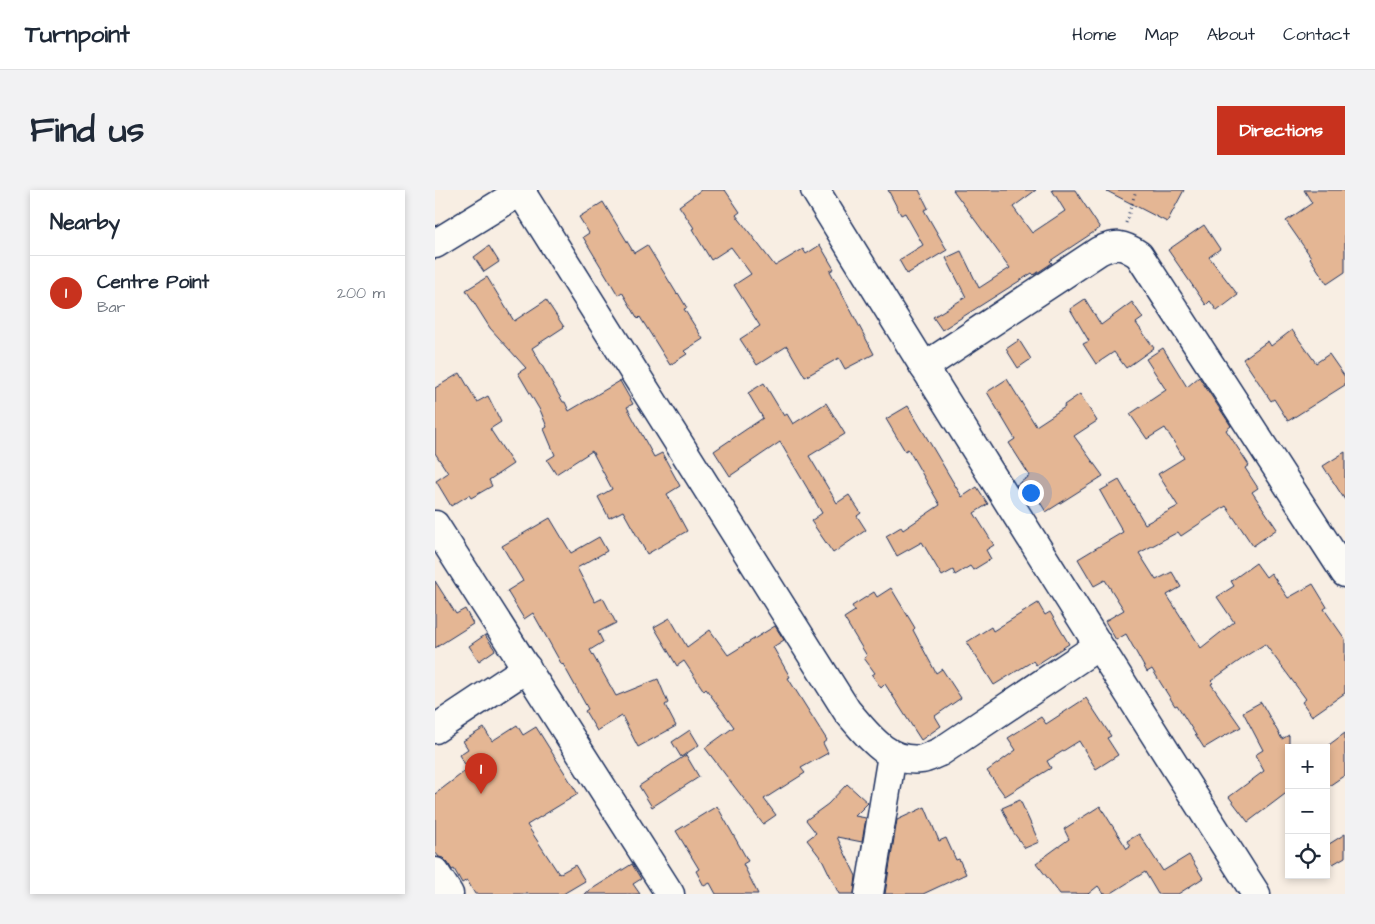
<!DOCTYPE html>
<meta charset="utf-8">
<style>
:root{--surface:#fff;--page:#f2f2f3;--text:#1f2937;--muted:#747a83;--line:#e0e1e3;--accent:#c8321e}
body{margin:0;font-family:"Architects Daughter",sans-serif;background:var(--page);color:var(--text)}
.controls{position:absolute;right:15px;bottom:15px;display:grid;overflow:hidden;border-radius:0px;box-shadow:0 2px 8px #0003}
.controls button{width:45px;height:45px;display:grid;place-items:center;padding:0;border:0;border-bottom:1px solid var(--line);background:var(--surface);color:var(--text);font:25px sans-serif}
.you{position:absolute;left:595px;top:302px;width:18px;height:18px;margin:-12px;border:4px solid #fff;border-radius:50%;background:#1a73e8;box-shadow:0 0 0 8px #1a73e833}
.badge{display:grid;place-items:center;width:32px;height:32px;border-radius:50%;background:var(--accent);color:#fff;font-size:16px;font-weight:700}
.pin{position:absolute;translate:-50% -41px;filter:drop-shadow(0 1px 2px #0008)}
.pin::after{content:'';position:absolute;top:26px;width:18px;height:15px;background:inherit;clip-path:polygon(0 0,100% 0,50% 100%)}
.list{margin:0;padding:0;list-style:none}
h2{display:flex;justify-content:space-between;align-items:center;height:65px;margin:0;padding:0 20px;font-size:21px}
h2 small{font-size:16px;font-weight:400;color:var(--muted)}
.list li{display:grid;grid-template-columns:32px 1fr auto;gap:15px;align-items:center;box-sizing:border-box;height:75px;padding:0 20px;border-top:1px solid var(--line)}
.list b{display:block;font-size:19px;white-space:nowrap}
.list p{margin:0;font-size:16px;white-space:nowrap;color:var(--muted)}
.list em{font-size:16px;font-style:normal;color:var(--muted)}
.icon{flex:none;width:28px;height:28px;fill:none;stroke:currentColor;stroke-width:2;stroke-linecap:round;stroke-linejoin:round}
.map{position:relative;flex:none;width:910px;height:704px;overflow:hidden;border-radius:0px}
header{display:flex;align-items:center;gap:30px;box-sizing:border-box;height:70px;padding:0 25px;background:var(--surface);border-bottom:1px solid var(--line)}
header strong{font-size:24px}
nav{display:flex;gap:28px;margin-inline-start:auto;font-size:18px}
.intro{display:flex;align-items:center;justify-content:space-between;box-sizing:border-box;height:120px;padding:0 30px}
h1{margin:0;font-size:35px}
.button{padding:12px 22px;border-radius:0px;background:var(--accent);color:#fff;font-size:18px;font-weight:700}
main{display:flex;gap:30px;padding:0 30px}
aside{flex:1;background:var(--surface);border-radius:0px;box-shadow:0 2px 8px #0003}
.map>svg:first-child{display:block}
.building{fill:#e4b694;stroke:#1b2f5e}
.lines{fill:none;stroke-linecap:round;stroke-linejoin:round}
.minor-casing{stroke:#1b2f5e;stroke-width:31}
.path{stroke:#1b2f5e;stroke-width:3;stroke-dasharray:1 4;stroke-linecap:butt}
.minor{stroke:#fdfcf7;stroke-width:28}
</style>
<header>
<strong>Turnpoint</strong>
<nav><a>Home</a><a>Map</a><a>About</a><a>Contact</a></nav>
</header>
<div class="intro"><h1>Find us</h1><a class="button">Directions</a></div>
<main>
<aside>
<h2>Nearby<small></small></h2>
<ul class="list">
<li><span class="badge">1</span><div><b>Centre Point</b><p>Bar</p></div><em>200 m</em></li>
</ul>
</aside>
<div class="map">
<svg width="910" height="704" viewBox="0 0 910 704">
<rect width="100%" height="100%" fill="#f8eee3"/>
<filter id="ink" filterUnits="userSpaceOnUse"><feTurbulence type="fractalNoise" baseFrequency=".02" numOctaves="2"/><feDisplacementMap in="SourceGraphic" scale="10" xChannelSelector="R" yChannelSelector="G"/><feConvolveMatrix kernelMatrix="1 2 1 2 8 2 1 2 1" color-interpolation-filters="sRGB"/></filter>
<g filter="url(#ink)">
<g class="building">
<path d="M266 0H290L305 22 301 25 340 76 368 59 371 64 385 55 399 79 395 81 439 164 410 179 404 168 370 187 352 156 322 175 305 149 325 136 299 95 316 84 296 57 276 70 257 39 259 38 244 16Z"/>
<path d="M453 0H484L493 18 489 20 512 60 472 84 464 70 488 55 470 23 466 25Z"/>
<path d="M518 0H601L578 17 597 43 630 21 617 0H640L665 38 615 71 617 73 599 85 597 83 507 140 498 127 531 107 511 68 526 61 544 98 575 78Z"/>
<path d="M670 0H749L732 32Z"/>
<path d="M869 0H910V82L892 94 875 68 876 67 851 31 877 13Z"/>
<path d="M168 12 199 63 212 55 242 104 243 103 252 118 249 119 268 149 249 161 252 164 235 175 205 127 203 129 187 102 183 105 148 47 154 43 144 27Z"/>
<path d="M769 35 785 59 774 67 803 105 782 121 775 111 771 115 733 60Z"/>
<path d="M54 56 64 72 49 82 39 67Z"/>
<path d="M52 87 79 131 111 110 129 137 97 158 128 212H130L134 221 185 191 198 214 192 217 219 267 227 263 245 296 232 304 252 341 212 364 188 321 174 328 163 307 177 299 157 261 121 284 112 270 120 265 109 239 112 237 106 222 83 183 91 178 55 138 31 100Z"/>
<path d="M650 109 666 135 697 112 708 128 701 133 719 158 691 178 679 162 661 174 648 154 654 151 635 119Z"/>
<path d="M857 140 881 173 894 164 910 187V195L853 231 839 209 836 211 808 169 833 151 836 156Z"/>
<path d="M584 150 596 169 583 178 571 159Z"/>
<path d="M728 158 752 197 764 187 796 236 791 240 814 275 810 278 823 298 817 302 842 339 818 356 791 316 746 346 743 342 704 363 721 390 737 382 746 397 732 405 766 458 799 432 782 407 799 396 796 391 821 373 831 387 836 383 853 408 878 394 892 417 889 419 910 449V503L877 526 867 512 871 509 830 454 814 464 776 491 778 493 776 494 806 537 784 549 769 558 742 515 740 516 717 479 712 482 691 444 681 450 670 431 689 420 670 390 659 396 643 369 688 342 665 301 684 290 710 334 743 316 723 284 749 268 730 238 712 249 695 224 731 200 711 169Z"/>
<path d="M25 183 42 212 53 206 66 232 55 239 78 274 54 290 57 296 36 308 34 305 16 316 1 291 13 283 0 263V198Z"/>
<path d="M572 189 601 236 630 217 629 215 645 204 662 231 639 246 668 286 611 322 600 304 590 310 581 295 595 286 574 253 580 249 552 202Z"/>
<path d="M329 193 349 226 352 224 358 234 391 213 410 244 374 266 402 313 414 305 426 323 422 326 431 340 398 363 376 331 387 323 345 252 295 286 279 261 328 228 313 203Z"/>
<path d="M473 216 527 307 542 297 553 314 539 323 559 355 551 360 556 369 538 380 535 376 520 385 518 380 507 386 487 352 462 366 451 346 466 337 468 340 505 315 473 259 470 261 451 229Z"/>
<path d="M910 262V310L888 276Z"/>
<path d="M115 328 136 363 164 347 172 361 142 378 160 412 168 408 181 433 163 442 168 452 155 460 181 506 223 489 233 513 230 515 241 536 203 557 187 526 162 541 150 521 153 519 128 474 127 475 98 423 89 429 72 401 88 391 67 356Z"/>
<path d="M0 391 21 424 30 419 38 434 0 458Z"/>
<path d="M456 398 480 438 478 440 501 483 507 479 526 508 500 526 506 536 486 550 450 494 446 498 437 485 440 483 429 468 432 466 409 428 420 421 417 416 439 402 442 407Z"/>
<path d="M603 413 610 425 615 422 634 454 601 475 598 471 559 495 532 452 556 437 558 441Z"/>
<path d="M235 428 252 457 275 440 293 465 340 436 349 450 338 457 355 487 353 488 392 550 388 553 393 563 366 578 370 583 329 609 341 625 328 634 270 558 299 537 271 499 269 501 249 471 242 476 219 437Z"/>
<path d="M50 445 60 460 44 471 34 456Z"/>
<path d="M651 508 676 546 672 548 683 565 661 579 644 551 612 571 616 578 570 606 552 581 581 560 573 548 606 527 611 534Z"/>
<path d="M826 512 847 549 854 545V601L813 632 794 607 829 581 820 565 828 560 808 522Z"/>
<path d="M82 535 88 545 101 537 143 604 92 635 124 684 140 675 150 691 128 704H40L32 690 27 693 19 679 17 680 13 673 8 668 4 667 0 662V604L33 579 24 565 33 559 28 551 49 538 57 551Z"/>
<path d="M255 540 264 555 246 567 237 552Z"/>
<path d="M910 543V585L891 598V557Z"/>
<path d="M251 565 264 587 217 617 204 596Z"/>
<path d="M412 594 433 613 420 626 431 628 427 652 402 647 421 686 419 704H404L388 671 372 650 381 643 371 630 393 614Z"/>
<path d="M585 610 604 652 590 658 578 642 567 618Z"/>
<path d="M282 616 313 671 308 674 323 704H281L275 693 269 696 261 681 264 679 241 641Z"/>
<path d="M665 616 692 659 695 657 692 651 704 644 728 681 754 665 768 688 743 704H723L710 682 675 704H669L663 696 653 704H625L601 673 634 649 629 639Z"/>
<path d="M490 617 504 651 511 648 521 670 524 669 531 684 488 704H450L462 630Z"/>
<path d="M910 644V667L898 674 891 662V656Z"/>
<path d="M197 674 206 689 198 694 205 704H149Z"/>
</g>
<g class="lines">
<g class="minor-casing">
<g id="minor">
<path d="M380 0C525 236 672 470 821 704"/>
<path d="M86 2 412 521C432 544 452 574 487 569 493 568 499 564 505 562L663 456"/>
<path d="M0 54 88 0"/>
<path d="M489 177 664 61C681 53 688 54 704 65L910 383"/>
<path d="M0 335 235 704"/>
<path d="M0 539 92 478"/>
<path d="M0 682 14 704"/>
<path d="M434 704 457 565"/>
</g>
</g>
<path class="path" d="M691 33 701 0"/>
<use href="#minor" class="minor"/>
</g>
</g>
</svg>
<div class="controls">
<button>+</button>
<button>−</button>
<button><svg class="icon" aria-label="locate" viewBox="0 0 24 24"><circle cx="12" cy="12" r="6"/><path d="M12 2v4M12 18v4M2 12h4M18 12h4"/></svg></button>
</div>
<div class="you"></div>
<div class="pin badge" style="left:46px;top:604px">1</div>
</div>
</main>
